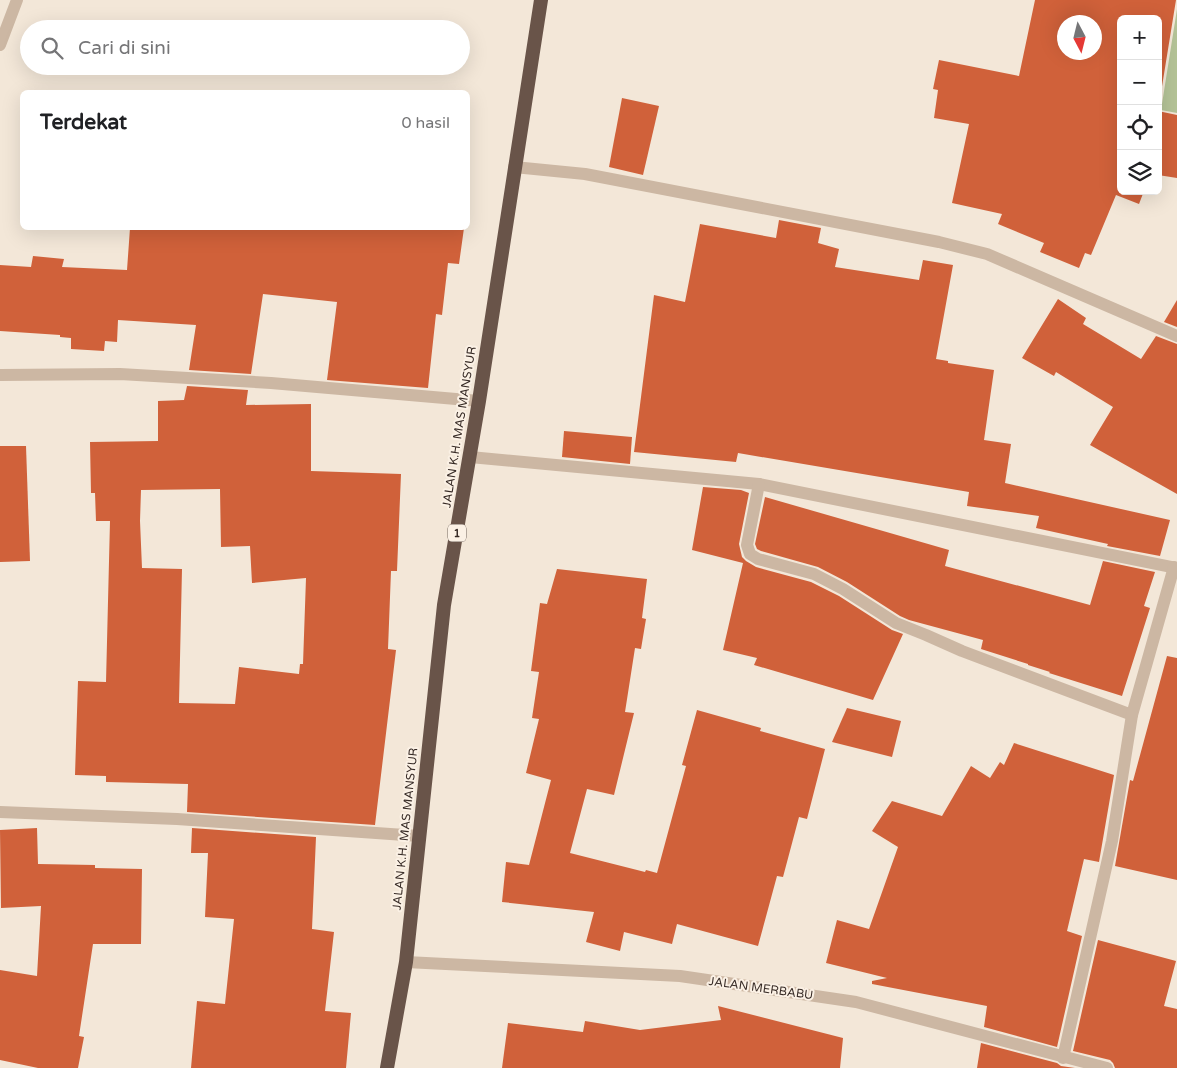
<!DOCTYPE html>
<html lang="id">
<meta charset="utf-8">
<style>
:root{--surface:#fff;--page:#f2f2f2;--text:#202124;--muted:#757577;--line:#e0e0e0}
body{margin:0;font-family:"Varela Round",sans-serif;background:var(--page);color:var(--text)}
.controls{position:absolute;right:15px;top:15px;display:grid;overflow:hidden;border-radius:8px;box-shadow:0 5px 20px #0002}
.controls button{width:45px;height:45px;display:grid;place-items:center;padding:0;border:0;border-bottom:1px solid var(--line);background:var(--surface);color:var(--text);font:25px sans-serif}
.compass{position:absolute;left:1057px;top:15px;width:45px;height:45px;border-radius:50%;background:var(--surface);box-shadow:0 5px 20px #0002;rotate:173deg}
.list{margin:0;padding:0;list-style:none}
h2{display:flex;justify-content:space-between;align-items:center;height:65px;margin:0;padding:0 20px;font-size:21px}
h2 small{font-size:16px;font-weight:400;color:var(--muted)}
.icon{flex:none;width:28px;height:28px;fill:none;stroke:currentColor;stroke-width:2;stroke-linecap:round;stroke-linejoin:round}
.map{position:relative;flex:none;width:1177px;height:1068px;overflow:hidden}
.search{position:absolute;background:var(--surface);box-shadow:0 5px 20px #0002;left:20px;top:20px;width:450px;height:55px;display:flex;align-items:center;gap:12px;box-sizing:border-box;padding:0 18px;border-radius:28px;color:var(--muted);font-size:19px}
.panel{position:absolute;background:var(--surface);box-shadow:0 5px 20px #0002;left:20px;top:90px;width:450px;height:140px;border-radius:8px}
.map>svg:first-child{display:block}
.green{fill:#b4c397}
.building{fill:#d0613a;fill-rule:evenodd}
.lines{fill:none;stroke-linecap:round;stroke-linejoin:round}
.minor{stroke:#ccb7a3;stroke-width:12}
.trunk{stroke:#695449;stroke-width:14}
.labels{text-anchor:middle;stroke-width:4;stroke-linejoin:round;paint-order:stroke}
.shield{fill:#fbf1e5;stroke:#72665f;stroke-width:1}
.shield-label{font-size:11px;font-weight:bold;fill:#372b26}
.street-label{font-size:12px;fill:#372b26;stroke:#fbf1e5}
</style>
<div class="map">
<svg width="1177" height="1068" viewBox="0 0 1177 1068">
<rect width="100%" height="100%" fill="#f3e7d8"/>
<path class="green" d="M1177 9V113L1161 110Z"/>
<g class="building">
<path d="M1035 0H1176L1158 111 1177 115V178L1158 175V19H1121V191H1144L1139 204 1116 195 1091 255 1085 253 1079 268 1040 252 1044 243 998 224 1002 214 952 203 969 124 934 118 938 90 933 89 939 60 1019 76ZM1064 22H1094V52H1064Z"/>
<path d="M622 98 659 106 643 175 609 167Z"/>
<path d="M779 220 821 228 818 243 839 249 835 267 919 280 923 260 953 265 936 359 948 361V363L994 370 984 440 1011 444 1005 483 1170 520 1160 556 1107 546 1108 544 1036 528 1039 516 967 506 969 492 738 453 736 462 634 452 654 295 685 302 700 224 776 238Z"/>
<path d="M130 228H464L459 264 448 263 442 315 436 314 428 388 327 380 337 302 263 294 251 374 189 370 196 325 118 320 117 342 105 341 104 351 71 349V338L60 337V335L0 331V265L31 267 33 256 64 259 62 267 127 270Z"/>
<path d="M1058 299 1086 318 1083 324 1141 359 1156 336 1177 344V494L1090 445 1113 407 1056 372 1054 376 1022 358Z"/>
<path d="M1177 300V327L1164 322Z"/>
<path d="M187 386 248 390 246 405 311 404V471L401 474 397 571H391L388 649 396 650 375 825 187 812 188 784 106 782V776L75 775 78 681 106 682 110 521H96L95 493H91L90 442 158 441V401L184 400ZM220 489 221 547 250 546 252 583 306 578 303 664H300L299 674 239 667 235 704 179 703 182 569 142 568 140 521 141 490Z"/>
<path d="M564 431 632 437 630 464 562 457Z"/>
<path d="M0 446H26L30 561 0 562Z"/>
<path d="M703 487 741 490 749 493 739 544 742 557 746 561 756 567 811 582 839 596 892 630 903 634 873 700 754 665 757 658 723 650 743 563 692 550Z"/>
<path d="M765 497 949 550 945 566 1090 605 1103 561 1155 572 1144 606 1150 608 1122 696 1049 673 1050 672 1028 665V664L981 649 983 640 909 620 900 616 847 582 818 567 761 551 757 549 755 544Z"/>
<path d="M557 569 647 579 642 618 646 619 641 649 635 648 625 712 634 713 614 795 587 789 570 853 645 872 646 870 657 873 686 766 682 765 697 710 761 728 760 731 825 749 807 819 799 817 783 877 777 876 758 946 677 924 672 944 624 932 620 951 586 942 594 912 502 902 506 862 529 865 551 780 526 773 539 719 532 718 539 672 531 671 540 603 547 604Z"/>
<path d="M1167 656 1177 658V880L1115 866 1130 780 1133 781Z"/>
<path d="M847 708 901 721 892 757 832 742Z"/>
<path d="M1014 743 1114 775 1099 862 1084 859 1067 931 1082 936 1057 1047 984 1027 987 1006 872 984V981L887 978 826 963 837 920 869 929 898 847 872 831 892 801 942 816 971 766 990 778 1000 762 1004 765Z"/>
<path d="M37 828 38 864 95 865V868L142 869 141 944H93L79 1036 84 1037 78 1068H38L0 1060V970L37 976 41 906 1 908 0 830Z"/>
<path d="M192 828 316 837 312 929 334 932 325 1011 351 1013 346 1068H191L197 1001 225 1004 234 919 205 917 208 853H191Z"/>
<path d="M1098 940 1176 961 1164 1006 1177 1009V1068H1115L1113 1063 1110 1060 1073 1051Z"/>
<path d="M718 1006 843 1038 840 1068H502L508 1023 583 1032 585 1021 640 1030 721 1020Z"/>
<path d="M981 1043 1057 1063 1061 1066 1075 1068H977Z"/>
</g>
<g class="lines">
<g class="minor">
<path d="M0 45 17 0"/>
<path d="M514 167 585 174 939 242 987 254 1177 336"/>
<path d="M0 375 120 374 271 383 479 401"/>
<path d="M470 457 759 484 1177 568"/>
<path d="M759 484 747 545 750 554 758 559 814 574 843 589 896 623 926 635 962 651 1132 715"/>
<path d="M0 812 177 819 419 836"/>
<path d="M406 962 680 976 856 1002 1107 1068"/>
<path d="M1063 1058 1112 841 1132 715 1174 567"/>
</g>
<path class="trunk" d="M387 1068 406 962 444 605 479 401 541 0"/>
</g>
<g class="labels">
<rect class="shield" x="448" y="524.5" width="18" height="17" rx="4"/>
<g class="shield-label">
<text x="457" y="537">1</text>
</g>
<g class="street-label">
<text transform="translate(459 427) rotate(-81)" y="4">JALAN K.H. MAS MANSYUR</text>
<text transform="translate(405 829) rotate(-84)" y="4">JALAN K.H. MAS MANSYUR</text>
<text transform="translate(761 988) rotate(8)" y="4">JALAN MERBABU</text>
</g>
</g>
</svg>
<div class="controls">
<button>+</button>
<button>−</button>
<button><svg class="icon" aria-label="locate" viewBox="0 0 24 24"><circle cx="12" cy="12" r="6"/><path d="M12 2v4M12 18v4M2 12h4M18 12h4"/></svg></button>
<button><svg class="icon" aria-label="layers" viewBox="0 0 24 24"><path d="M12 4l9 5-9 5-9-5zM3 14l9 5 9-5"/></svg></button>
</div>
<svg class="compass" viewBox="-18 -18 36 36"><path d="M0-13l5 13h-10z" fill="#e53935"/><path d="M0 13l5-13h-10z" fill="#757577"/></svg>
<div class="search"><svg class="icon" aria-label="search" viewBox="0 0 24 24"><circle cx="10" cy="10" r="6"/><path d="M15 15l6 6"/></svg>Cari di sini</div>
<section class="panel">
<h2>Terdekat<small>0 hasil</small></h2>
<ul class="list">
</ul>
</section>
</div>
